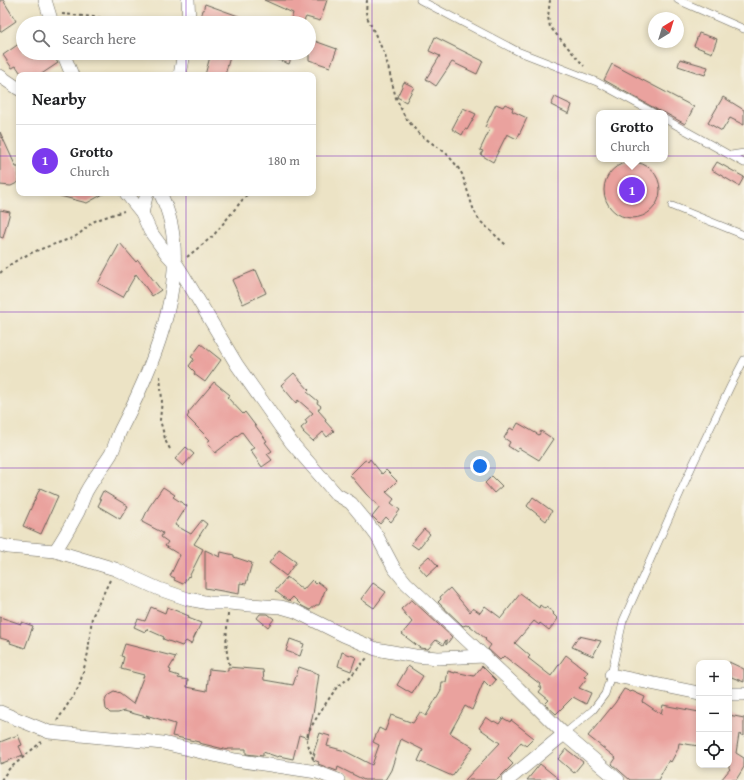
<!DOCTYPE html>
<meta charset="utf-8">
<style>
:root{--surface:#fff;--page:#f2f2f2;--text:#202124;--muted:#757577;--line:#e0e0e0;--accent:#7c3aed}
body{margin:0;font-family:"Gentium Book Plus",serif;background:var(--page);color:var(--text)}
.controls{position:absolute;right:12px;bottom:12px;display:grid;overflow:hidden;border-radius:8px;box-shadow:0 2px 6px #0003}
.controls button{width:36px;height:36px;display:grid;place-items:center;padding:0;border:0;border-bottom:1px solid var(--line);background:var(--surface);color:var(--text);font:20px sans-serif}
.compass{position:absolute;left:648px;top:12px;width:36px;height:36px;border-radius:50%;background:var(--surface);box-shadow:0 2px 6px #0003;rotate:38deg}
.you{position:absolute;left:480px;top:466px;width:14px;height:14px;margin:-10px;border:3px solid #fff;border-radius:50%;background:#1a73e8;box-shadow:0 0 0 6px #1a73e833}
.badge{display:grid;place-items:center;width:26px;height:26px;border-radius:50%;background:var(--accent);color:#fff;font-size:13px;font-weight:700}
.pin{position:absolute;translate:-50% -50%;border:2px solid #fff;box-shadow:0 1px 4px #0006}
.popup{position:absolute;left:596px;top:110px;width:72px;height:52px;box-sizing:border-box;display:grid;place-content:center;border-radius:8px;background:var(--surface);filter:drop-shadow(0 1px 3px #0005);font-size:13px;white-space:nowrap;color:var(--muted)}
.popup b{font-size:15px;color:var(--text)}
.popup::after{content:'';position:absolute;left:50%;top:100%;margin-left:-8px;border:8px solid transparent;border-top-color:var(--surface)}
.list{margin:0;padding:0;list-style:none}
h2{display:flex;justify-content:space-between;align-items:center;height:52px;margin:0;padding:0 16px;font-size:17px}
h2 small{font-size:13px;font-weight:400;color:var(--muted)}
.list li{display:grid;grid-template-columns:26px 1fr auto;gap:12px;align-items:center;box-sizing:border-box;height:72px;padding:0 16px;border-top:1px solid var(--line)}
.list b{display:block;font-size:15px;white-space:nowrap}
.list p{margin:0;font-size:13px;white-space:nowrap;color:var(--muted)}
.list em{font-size:13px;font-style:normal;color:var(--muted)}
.icon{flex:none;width:22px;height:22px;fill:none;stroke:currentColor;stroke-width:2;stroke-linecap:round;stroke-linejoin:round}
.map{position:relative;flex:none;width:744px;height:780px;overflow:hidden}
.search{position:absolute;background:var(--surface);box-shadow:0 2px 6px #0003;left:16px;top:16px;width:300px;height:44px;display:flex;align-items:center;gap:10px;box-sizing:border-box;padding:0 14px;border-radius:22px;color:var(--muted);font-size:15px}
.panel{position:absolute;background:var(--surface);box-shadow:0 2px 6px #0003;left:16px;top:72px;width:300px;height:124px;border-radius:8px}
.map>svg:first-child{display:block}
.building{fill:#eaa29e}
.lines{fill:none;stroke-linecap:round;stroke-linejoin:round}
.service-casing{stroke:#656257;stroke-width:8}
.minor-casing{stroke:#656257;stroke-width:14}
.path{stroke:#656257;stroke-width:2;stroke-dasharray:3 3;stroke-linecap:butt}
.service{stroke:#fff;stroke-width:7}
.minor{stroke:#fff;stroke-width:13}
.grid{fill:none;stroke:#7b2cbf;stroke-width:1;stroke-opacity:0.55}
</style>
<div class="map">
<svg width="744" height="780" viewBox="0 0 744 780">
<rect width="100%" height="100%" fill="#f7f3e8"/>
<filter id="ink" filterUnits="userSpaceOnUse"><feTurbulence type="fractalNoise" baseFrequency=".025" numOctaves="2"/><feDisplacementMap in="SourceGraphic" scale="8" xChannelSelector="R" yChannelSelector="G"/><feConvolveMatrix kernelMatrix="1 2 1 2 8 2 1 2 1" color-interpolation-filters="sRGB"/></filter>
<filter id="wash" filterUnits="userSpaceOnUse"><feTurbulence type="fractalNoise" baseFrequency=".012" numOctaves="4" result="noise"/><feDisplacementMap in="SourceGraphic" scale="16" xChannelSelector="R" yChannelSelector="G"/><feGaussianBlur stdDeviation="0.9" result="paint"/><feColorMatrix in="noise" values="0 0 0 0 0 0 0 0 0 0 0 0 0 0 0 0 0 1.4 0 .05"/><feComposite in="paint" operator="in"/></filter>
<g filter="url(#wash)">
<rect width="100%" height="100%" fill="#ece3c5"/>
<g id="blocks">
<g class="building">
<path d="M0 0H3L16 21 0 32Z"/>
<path d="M264 0H327L320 21 306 17 303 23H290L293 13Z"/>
<path d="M205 4 255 22 254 23H199Z"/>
<path d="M699 33 717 39 712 53 694 46Z"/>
<path d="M435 37 483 61 477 74 452 62 436 86 426 79 440 56 429 51Z"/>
<path d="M309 39 337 49 330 67 309 60Z"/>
<path d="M23 41V53H51L58 63 40 75H22L16 66 12 68 3 55Z"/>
<path d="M211 53H231L225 75H205Z"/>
<path d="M263 53H293L289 64 263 54Z"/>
<path d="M680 59 708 67 705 75 678 66Z"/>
<path d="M612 64 694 107 685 124 665 113 659 111 656 109 604 80Z"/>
<path d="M404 82 414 87 406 102 397 97Z"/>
<path d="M555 97 572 105 569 114 551 105Z"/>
<path d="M723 97 744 110V125L730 118 722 131 708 123Z"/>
<path d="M496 104 503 107 505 104 513 108 512 111 527 118 517 139 507 134 493 162 481 155 483 151 480 150 490 129 485 127Z"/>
<path d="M463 108 476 114 467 130 465 129 462 135 452 129Z"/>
<path d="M0 132 16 167H19V182L11 186 0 185Z"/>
<circle cx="632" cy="190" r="28"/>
<path d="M717 162 744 177 739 186 712 170Z"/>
<path d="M61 193H105L87 203 60 196Z"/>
<path d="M0 210 10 212 3 238 0 237Z"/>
<path d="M120 243 136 262 138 260 161 290 152 296 136 274 123 297 98 283Z"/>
<path d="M256 270 266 293 243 304 232 280Z"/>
<path d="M201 344 221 360 205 382 194 374 195 372 189 366 194 359 191 357Z"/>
<path d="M294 373 309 390 307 392 318 401 317 403 321 406 318 410 326 419 325 421 334 431 327 437 323 432 313 441 303 432H304L301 428 307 423 305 420 313 413 298 400 296 403 281 385Z"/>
<path d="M214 382 230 395 227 397 243 414 245 412 267 441 265 442 272 451 267 454 272 460 262 467 250 450 254 448 242 432 215 453 207 442 210 440 187 417 189 414 188 413Z"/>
<path d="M518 423 539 435 541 431 553 439 539 460 519 448 517 452 508 446 510 442 504 438 510 428 514 430Z"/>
<path d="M186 447 194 454 183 466 175 459Z"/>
<path d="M370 459 382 474 386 470 397 481 386 492 394 499 391 503 400 510 391 522 386 517 380 524 374 518 372 517 380 507 366 494 350 475 364 461 366 460 368 462Z"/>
<path d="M492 476 502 486 494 493 485 483Z"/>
<path d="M163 487 175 495 173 497 187 506 175 525 191 534 202 520 207 524 194 544 203 549 189 577 188 576 183 584 174 580 175 578 170 576 180 555 165 546 168 542 161 537 163 533 142 522 149 507Z"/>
<path d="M40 488 58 496 41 534 23 526Z"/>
<path d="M103 491 128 506 120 519 98 506 101 500 99 499Z"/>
<path d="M533 497 552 511 546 521 528 507 527 506Z"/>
<path d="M424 529 430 534 418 549 411 544Z"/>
<path d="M205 550 220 557 221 552 234 555V557L252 563 246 584 240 583 239 594 205 588Z"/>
<path d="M279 550 296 562 286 576 269 563Z"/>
<path d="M429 556 438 566 427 576 418 566Z"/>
<path d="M287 577 303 590 312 580 316 584 318 582 326 588 319 605H316L310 610 302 606 293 597 289 601 287 600 275 591Z"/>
<path d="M373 583 386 592 374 608 361 599Z"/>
<path d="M450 588 470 612 473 608 480 613 485 606 501 618 520 594 539 608 540 605 545 609 546 607 554 613 553 614 558 619 549 630 540 623 539 625 534 621 515 643 530 656 528 658 551 676 566 655 588 672 584 677 587 678 579 688 591 693 586 704 573 697 556 714 545 704 549 700 539 692 542 688 539 686 540 684 504 656 500 660 488 649 491 645 485 640 486 639 469 625 468 626 466 625 463 626 438 602 441 599 440 597Z"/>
<path d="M411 600H412L452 637 446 645V640L443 645 436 640 428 649 420 648 402 634 412 622 401 609Z"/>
<path d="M151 607 165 613 167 607 189 616 188 618 201 623 191 644 186 641 182 646 163 639 164 637 146 629 145 632 134 627 138 619 145 621Z"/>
<path d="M260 614H268L274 619 268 627 257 618Z"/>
<path d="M0 617 21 624 22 622 33 626 25 648 10 643 11 641 0 638Z"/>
<path d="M579 636 601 641 593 656 572 647Z"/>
<path d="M290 639 304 644 300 656 286 651Z"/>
<path d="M125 644 176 657 169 669 171 670 170 673 179 676 178 678 188 680 187 687 207 691 209 669 228 671V667L263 670 264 680 293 685 299 667 319 674 314 708 308 738 299 735 293 759 279 756 278 757 263 752V756L246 754V749H228V750L199 743V742L172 736 175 724 146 715 150 718 124 711 118 713H110L106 709 105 701 107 696 114 692 120 694 133 704 144 675 121 669 124 657 121 656Z"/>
<path d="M342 652 356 657 351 671 338 666Z"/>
<path d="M729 662 744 669V682L729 676Z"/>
<path d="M408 666 423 676 412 694 397 685Z"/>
<path d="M482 666 496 680 490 687 484 681 472 710 465 706 450 733 473 747 452 776 418 761 423 750 401 739 391 770 385 780H364L338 767 337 771 318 764 319 762 313 760 315 754H313L320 733 330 736 327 746 345 751 372 765 379 745 373 742 379 728 385 731 391 715 413 723 420 712 426 716 441 690 442 682H446L448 671 455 673V672L474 676Z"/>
<path d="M624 689 631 692 632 691 645 697 643 702 661 714 663 705 699 712V746L679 743 678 749 671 762 669 760 658 780H630L612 764 616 758 588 736 615 703Z"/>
<path d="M729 715 744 718V736L739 734 736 753 744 758V767L736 780H721L730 769 729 768Z"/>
<path d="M486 717 493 722 494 721 499 724 503 718 510 722 511 720 534 738 526 746 521 742 508 759 513 764 497 780H465L500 743 479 728Z"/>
<path d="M18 735 22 745 19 746 23 755 0 764V742Z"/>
<path d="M566 749 583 762 574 773 558 759Z"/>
<path d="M540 764 560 780H527Z"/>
</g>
</g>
</g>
<g filter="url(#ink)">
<use href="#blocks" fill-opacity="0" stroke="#656257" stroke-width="1"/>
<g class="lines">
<g class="service-casing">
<g id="service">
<path d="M420 0 517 51 597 82 654 113"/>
<path d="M678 0 744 29"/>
<path d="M665 119 744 163"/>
<path d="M731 155 744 153"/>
<path d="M672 206 744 235"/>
<path d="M564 734 593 710 605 694 611 675 623 621 693 464 731 385 744 360"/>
</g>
</g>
<g class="minor-casing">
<g id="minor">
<path d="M45 0 52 23"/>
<path d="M188 0 189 23"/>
<path d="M63 53 72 75"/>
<path d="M180 75 184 53"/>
<path d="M0 76 19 89"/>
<path d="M126 193 142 213 150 231 166 253 177 265 184 276 237 365 291 442 336 494 351 503 365 520 377 536 394 568 406 583 518 688 564 734 618 780"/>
<path d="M142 213 147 193"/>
<path d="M0 545 8 547 55 551 115 569 159 589 188 599 209 603H229L250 605 281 607 295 611 343 635 376 649 415 656 438 658 485 656"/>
<path d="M55 551C64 538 71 525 78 512 81 505 83 498 86 492 93 479 103 467 111 454 115 446 117 437 121 429 155 363 197 265 160 193"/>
<path d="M611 675 699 693"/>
<path d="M729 694H744"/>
<path d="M0 712 49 732 163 743 235 760 317 772 338 780"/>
<path d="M508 780 564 734"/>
</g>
</g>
<g class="path">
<path d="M367 0 366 12 367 17 385 55 396 98 405 117 419 134 446 153 457 166 462 174 473 208 479 220 507 246"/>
<path d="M550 0 548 17 550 27 584 66"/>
<path d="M62 14 104 18"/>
<path d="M187 257 213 236 248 193"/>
<path d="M0 273C22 253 45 248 72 238 82 234 87 225 95 221 104 217 115 214 124 211"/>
<path d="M160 376 162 400 160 420 166 442 170 449"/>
<path d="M228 614C227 632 224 649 230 666"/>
<path d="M57 721 79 687 88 653 92 617 110 580"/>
<path d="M313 759 307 741 308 732 322 709 337 687 349 678 367 658"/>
<path d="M1 780 9 769 26 755 41 742"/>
</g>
<use href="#service" class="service"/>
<use href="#minor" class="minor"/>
</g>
</g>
<path class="grid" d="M186 0V23M372 0V780M558 0V780M186 53V75M0 156H19M313 156H744M186 193V780M0 312H744M0 468H744M0 624H744"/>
</svg>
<div class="controls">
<button>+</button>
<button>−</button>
<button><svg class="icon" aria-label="locate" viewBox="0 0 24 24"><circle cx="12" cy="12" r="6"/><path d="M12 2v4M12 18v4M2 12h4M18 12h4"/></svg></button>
</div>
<svg class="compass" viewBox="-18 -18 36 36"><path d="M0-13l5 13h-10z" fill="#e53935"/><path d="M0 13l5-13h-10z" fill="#757577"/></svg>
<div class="you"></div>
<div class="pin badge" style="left:632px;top:190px">1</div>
<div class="popup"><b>Grotto</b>Church</div>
<div class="search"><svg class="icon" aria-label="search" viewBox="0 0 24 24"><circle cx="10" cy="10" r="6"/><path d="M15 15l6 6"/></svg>Search here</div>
<section class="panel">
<h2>Nearby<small></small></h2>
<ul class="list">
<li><span class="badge">1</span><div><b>Grotto</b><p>Church</p></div><em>180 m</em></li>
</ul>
</section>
</div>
